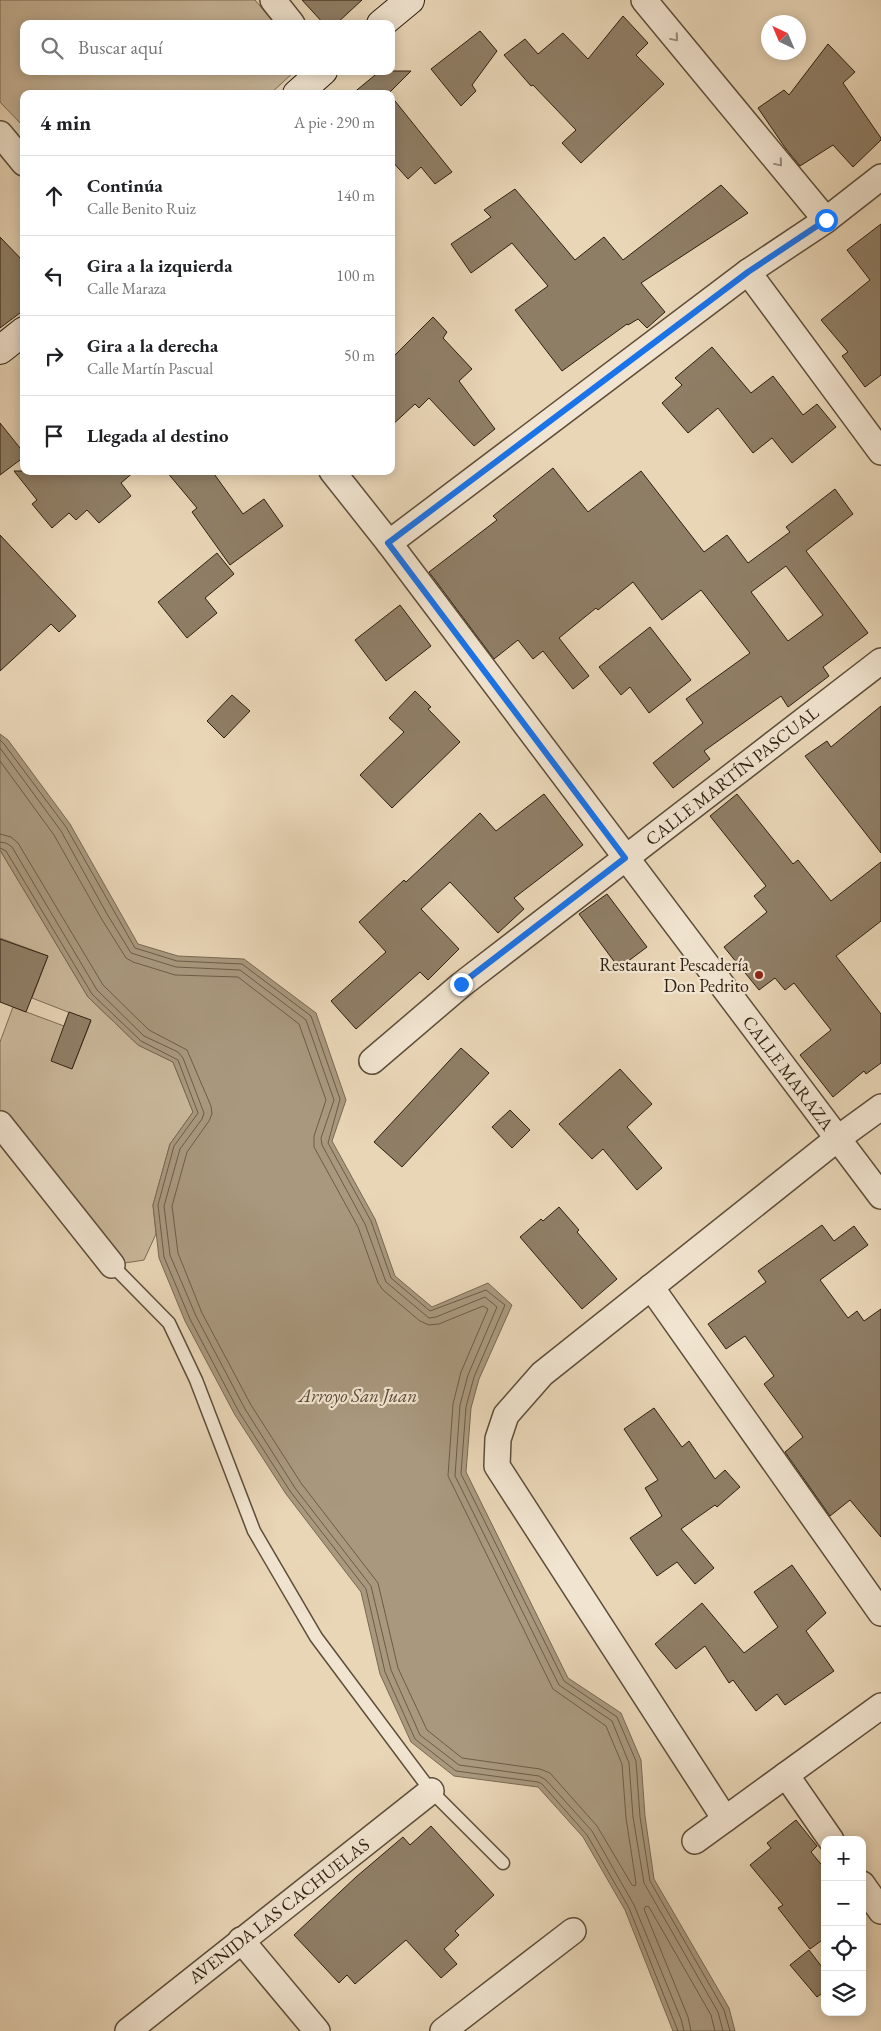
<!DOCTYPE html>
<html lang="es">
<meta charset="utf-8">
<style>
:root{--surface:#fff;--page:#f6f6f6;--text:#202124;--muted:#757577;--line:#e0e0e0}
body{margin:0;font-family:"EB Garamond",serif;background:var(--page);color:var(--text)}
.controls{position:absolute;right:15px;bottom:15px;display:grid;overflow:hidden;border-radius:10px;box-shadow:0 2px 12px #0003}
.controls button{width:45px;height:45px;display:grid;place-items:center;padding:0;border:0;border-bottom:1px solid var(--line);background:var(--surface);color:var(--text);font:25px sans-serif}
.compass{position:absolute;left:761px;top:15px;width:45px;height:45px;border-radius:50%;background:var(--surface);box-shadow:0 2px 12px #0003;rotate:316deg}
.stop{position:absolute;width:15px;height:15px;margin:-11px;border:4px solid #1a73e8;border-radius:50%;background:#fff}
.stop.end{background:#1a73e8;border-color:#fff;box-shadow:0 1px 5px #0008}
.list{margin:0;padding:0;list-style:none}
h2{display:flex;justify-content:space-between;align-items:center;height:65px;margin:0;padding:0 20px;font-size:21px}
h2 small{font-size:16px;font-weight:400;color:var(--muted)}
.list li{display:grid;grid-template-columns:32px 1fr auto;gap:15px;align-items:center;box-sizing:border-box;height:80px;padding:0 20px;border-top:1px solid var(--line)}
.list b{display:block;font-size:19px;white-space:nowrap}
.list p{margin:0;font-size:16px;white-space:nowrap;color:var(--muted)}
.list em{font-size:16px;font-style:normal;color:var(--muted)}
.icon{flex:none;width:28px;height:28px;fill:none;stroke:currentColor;stroke-width:2;stroke-linecap:round;stroke-linejoin:round}
.map{position:relative;flex:none;width:881px;height:2031px;overflow:hidden}
.search{position:absolute;background:var(--surface);box-shadow:0 2px 12px #0003;left:20px;top:20px;width:375px;height:55px;display:flex;align-items:center;gap:12px;box-sizing:border-box;padding:0 18px;border-radius:10px;color:var(--muted);font-size:19px}
.panel{position:absolute;background:var(--surface);box-shadow:0 2px 12px #0003;left:20px;top:90px;width:375px;height:385px;border-radius:10px}
.map>svg:first-child{display:block}
.green{fill:#c9b79a;stroke:#7c6b54}
.water{fill:#a9987e;stroke:#786852}
.lines{fill:none;stroke-linecap:round;stroke-linejoin:round}
.shore{stroke:#6c5c46;stroke-width:1}
.building{fill:#8f7e66;stroke:#2e1f0f;fill-rule:evenodd}
.lane-casing{stroke:#5d4d39;stroke-width:15}
.street-casing{stroke:#5d4d39;stroke-width:28}
.secondary-casing{stroke:#2e1f0f;stroke-width:30}
.lane{stroke:#f1e4d0;stroke-width:12}
.street{stroke:#f1e4d0;stroke-width:25}
.secondary{stroke:#f1e4d0;stroke-width:28}
.oneway{stroke:#998b79}
.route{stroke:#1a73e8;stroke-width:6}
.poi-dot{fill:#8f2418;stroke:#f1e4d0;stroke-width:2}
.labels{text-anchor:middle;stroke-width:4.5;stroke-linejoin:round;paint-order:stroke}
.street-label{font-size:18px;fill:#2e1f0f;stroke:#f1e4d0}
.poi-label{font-size:18px;fill:#2e1f0f;stroke:#f1e4d0;text-anchor:end}
.water-label{font-size:19px;font-style:italic;fill:#594936;stroke:#f1e4d0}
</style>
<div class="map">
<svg width="881" height="2031" viewBox="0 0 881 2031">
<rect width="100%" height="100%" fill="#e9d6b7"/>
<filter id="stains"><feTurbulence type="fractalNoise" baseFrequency=".004" numOctaves="4"/><feColorMatrix values="0 0 0 0 .2 0 0 0 0 .09 0 0 0 0 .02 0 0 0 .5 -.17"/></filter>
<radialGradient id="worn" r=".72"><stop offset=".6" stop-color="#630" stop-opacity="0"/><stop offset="1" stop-color="#630" stop-opacity=".3"/></radialGradient>
<g class="green">
<path d="M0 0H255L275 24H24V71H295L270 94H24V127L0 102Z"/>
<path d="M0 850 88 997 138 1045 173 1062 193 1112 170 1144 153 1205 156 1234 144 1260 112 1265 0 1124V1042L13 1007 64 1026 72 1069 91 1021 32 998 48 956 0 938Z"/>
</g>
<path class="water" d="M0 734 8 740 70 824 138 944 178 956 244 959 316 1013 346 1100 332 1141 375 1219 395 1276 432 1307 488 1283 512 1305 479 1379 471 1408 466 1472 568 1678 621 1713 641 1760 645 1816 654 1879 729 2008 735 2031H673L625 1910 583 1837 538 1787 454 1776 411 1742 380 1674 361 1592 286 1494 235 1415 185 1321 159 1258 153 1205 170 1144 193 1112 173 1062 138 1045 88 997 0 850Z"/>
<g class="lines">
<g class="shore">
<path d="M0 740 4 744 66 827 135 948 177 961 242 964 311 1016 340 1099 328 1143 371 1221 391 1278 430 1311 486 1290 505 1305 474 1377 466 1407 461 1474 564 1681 617 1717 636 1761 640 1817 650 1881 724 2010 730 2031"/>
<path d="M0 748 61 831 107 914 131 953 176 967 240 970 306 1020 334 1100 321 1138 322 1145 365 1224 386 1282 429 1318 436 1317 485 1297 497 1307 468 1375 460 1405 455 1476 559 1685 612 1721 629 1763 633 1817 644 1883 718 2012 723 2031"/>
<path d="M0 761 54 835 101 918 126 958 133 962 175 975 238 977 299 1024 326 1100 314 1136V1147L358 1227 378 1283 383 1290 420 1321 429 1325 439 1324 483 1306 488 1309 461 1372 453 1404 448 1476 553 1689 606 1726 622 1764 626 1818 636 1883 635 1886 632 1885 597 1826 550 1773 540 1769 462 1758 427 1730 398 1668 378 1583 301 1483 251 1405 202 1313 178 1253 172 1206 187 1152 209 1121 212 1114 211 1106 187 1050 149 1030 103 985 18 843 11 837 0 834"/>
<path d="M0 842 6 843 12 847 97 990 144 1036 178 1052 183 1058 204 1113 202 1119 180 1149 164 1206 170 1255 196 1316 245 1409 295 1488 371 1586 391 1670 420 1735 459 1765 539 1776 546 1780 592 1831 634 1905 681 2019 684 2031"/>
<path d="M0 848 6 851 92 994 141 1041 178 1060 198 1113 174 1146 158 1205 164 1257 190 1319 239 1412 290 1491 366 1589 385 1672 415 1739 456 1771 538 1782 542 1784 587 1835 629 1908 678 2031"/>
<path d="M691 2031 688 2017 644 1909 646 1906 649 1907 711 2015 715 2031"/>
</g>
</g>
<g class="building">
<path d="M302 0H362L336 24H324Z"/>
<path d="M623 16 648 43 636 55 664 84 581 163 562 143 576 130 533 85 531 86 504 55 525 39 538 54 563 33 588 59Z"/>
<path d="M480 31 497 51 472 85 476 91 461 106 431 69Z"/>
<path d="M828 44 855 72 843 83 881 138V140L853 167 833 145 800 166 786 149 758 108 784 90 789 95Z"/>
<path d="M380 71H411L388 94H352Z"/>
<path d="M391 96 452 172 435 184 421 167 408 179 391 160Z"/>
<path d="M721 185 748 213 641 283 665 312 647 328 638 319 628 325 627 324 562 371 515 310 548 286 512 243 471 273 451 244 491 217 484 210 515 189 575 260 604 237 623 260Z"/>
<path d="M881 224V375L865 387 842 356 848 352 821 320 870 280 847 250Z"/>
<path d="M0 237 24 262V310L0 328Z"/>
<path d="M433 317 447 332 443 338 472 369 459 381 495 429 474 446 429 398 419 408 415 404 391 426V359Z"/>
<path d="M712 347 751 393 773 376 803 415 817 404 836 427 792 463 772 438 753 453 718 408 688 433 662 403 682 385 675 378Z"/>
<path d="M0 423 24 453V457L0 475Z"/>
<path d="M553 468 588 512 641 471 704 552 727 535 748 563 790 532 786 527 835 489 853 514 806 551 868 633 823 667 829 676 788 707 781 696 704 751 710 759 673 788 653 763 703 723 686 699 750 653 701 590 662 620 633 582 598 610 596 608 559 638 589 676 573 689 543 651 533 659 518 640 494 659 429 572 497 520 493 516ZM786 566 823 615 788 641 751 592Z"/>
<path d="M14 471H135L121 483 131 496 99 523 87 510 76 520 69 513 52 528 32 504 37 500Z"/>
<path d="M166 471H212L243 514 264 499 283 526 230 565 192 512 197 508Z"/>
<path d="M0 535 76 616 59 632 51 624 0 671Z"/>
<path d="M217 553 234 574 205 598 217 613 187 638 158 602Z"/>
<path d="M400 605 431 646 386 681 355 640Z"/>
<path d="M650 627 691 680 649 713 630 687 621 695 599 667Z"/>
<path d="M415 691 431 707 428 709 460 742 392 808 360 775 404 732 389 718Z"/>
<path d="M232 695 250 711 224 738 207 721Z"/>
<path d="M881 706V853L805 756 827 741 831 747Z"/>
<path d="M544 794 583 845 514 898 524 909 498 933 450 882 421 909 459 949 428 980 420 972 356 1029 331 1001 386 952 359 922 404 880 406 882 480 813 496 831Z"/>
<path d="M737 794 793 864 798 860 831 901 881 862V921L836 956 881 1014V1063L866 1074 864 1071 833 1097 800 1055 831 1030 794 983 785 990 775 978 759 990 724 947 767 912 754 896 766 886 710 816Z"/>
<path d="M607 894 647 947 619 968 579 914Z"/>
<path d="M0 939 48 956 26 1012 0 1002Z"/>
<path d="M69 1012 91 1020 72 1069 51 1061Z"/>
<path d="M461 1048 489 1073 402 1167 374 1142Z"/>
<path d="M620 1069 652 1104 627 1127 662 1168 637 1190 603 1149 592 1159 559 1124Z"/>
<path d="M510 1110 530 1130 512 1148 492 1127Z"/>
<path d="M559 1207 579 1230 577 1232 617 1279 582 1309 520 1237 541 1219 543 1221Z"/>
<path d="M822 1225 834 1241 854 1226 868 1245 820 1280 848 1318 857 1311 864 1321 881 1309V1537L850 1500 830 1516 785 1452 803 1437 764 1384 774 1376 745 1336 726 1349 708 1324 766 1282 758 1271Z"/>
<path d="M654 1408 682 1447 689 1441 715 1479 725 1470 740 1487 717 1507 715 1505 681 1529 714 1568 695 1584 677 1562 657 1576 630 1538 662 1516 645 1488 658 1480 624 1429Z"/>
<path d="M792 1565 826 1613 806 1631 834 1671 785 1705 777 1694 756 1711 733 1680 729 1683 705 1646 676 1669 655 1644 702 1603 744 1653 778 1627 754 1592Z"/>
<path d="M796 1820 817 1846 811 1852 825 1869V1938L810 1949 778 1908 783 1905 750 1865 771 1848 767 1843Z"/>
<path d="M431 1826 494 1895 455 1931 459 1935 444 1949 457 1964 441 1978 406 1940 355 1984 347 1975 339 1983 294 1935 356 1877 403 1837 410 1845Z"/>
<path d="M809 1950 825 1971V1991L817 1997 790 1965Z"/>
</g>
<g class="lines">
<g class="lane-casing">
<path id="lane" d="M112 1265 169 1323 196 1380 254 1531 316 1637 431 1791 503 1863"/>
</g>
<g class="street-casing">
<g id="street">
<path d="M273 0 292 24"/>
<path d="M644 0 826 220"/>
<path d="M0 134 24 163"/>
<path d="M748 272 881 452"/>
<path d="M332 471 389 543 881 1196"/>
<path d="M389 543 748 272 826 220 881 177"/>
<path d="M372 1061 461 985 881 661"/>
<path d="M0 1124 112 1265"/>
<path d="M651 1287 881 1613"/>
<path d="M786 1775 831 1840"/>
<path d="M725 1819 497 1466 498 1439 506 1415 542 1374 837 1139 881 1107"/>
<path d="M695 1841 881 1706"/>
<path d="M862 1884 881 1911"/>
<path d="M241 1940 317 2031"/>
<path d="M128 2031 431 1791"/>
<path d="M443 2031 573 1931"/>
</g>
</g>
<g class="secondary-casing">
<g id="secondary">
<path d="M381 24 410 0"/>
<path d="M297 94 323 71"/>
<path d="M0 350 24 331"/>
</g>
</g>
<use href="#lane" class="lane"/>
<use href="#street" class="street"/>
<use href="#secondary" class="secondary"/>
</g>
<defs><path id="oneway-chevron" d="M-2-3.5L2.5 0L-2 3.5" fill="none" stroke-width="1.6" stroke-linecap="round" stroke-linejoin="round" transform="scale(1.25)"/></defs>
<g class="oneway">
<use href="#oneway-chevron" transform="translate(675 38) rotate(50)"/>
<use href="#oneway-chevron" transform="translate(779 163) rotate(50)"/>
</g>
<g class="lines">
<path class="route" d="M461 984 625 858 388 543 748 272 826 220"/>
</g>
<circle class="poi-dot" cx="759" cy="975" r="5"/>
<g class="labels">
<g class="street-label">
<text transform="translate(732 776) rotate(-38)" y="6">CALLE MARTÍN PASCUAL</text>
<text transform="translate(788 1073) rotate(53)" y="6">CALLE MARAZA</text>
<text transform="translate(279 1911) rotate(-38)" y="6">AVENIDA LAS CACHUELAS</text>
</g>
<g class="poi-label">
<text x="749" y="971">Restaurant Pescadería<tspan x="749" dy="21">Don Pedrito</tspan></text>
</g>
<g class="water-label">
<text x="358" y="1402">Arroyo San Juan</text>
</g>
</g>
<rect width="100%" height="100%" filter="url(#stains)"/>
<rect width="100%" height="100%" fill="url(#worn)"/>
</svg>
<div class="controls">
<button>+</button>
<button>−</button>
<button><svg class="icon" aria-label="locate" viewBox="0 0 24 24"><circle cx="12" cy="12" r="6"/><path d="M12 2v4M12 18v4M2 12h4M18 12h4"/></svg></button>
<button><svg class="icon" aria-label="layers" viewBox="0 0 24 24"><path d="M12 4l9 5-9 5-9-5zM3 14l9 5 9-5"/></svg></button>
</div>
<svg class="compass" viewBox="-18 -18 36 36"><path d="M0-13l5 13h-10z" fill="#e53935"/><path d="M0 13l5-13h-10z" fill="#757577"/></svg>
<div class="stop" style="left:826px;top:220px"></div>
<div class="stop end" style="left:461px;top:984px"></div>
<div class="search"><svg class="icon" aria-label="search" viewBox="0 0 24 24"><circle cx="10" cy="10" r="6"/><path d="M15 15l6 6"/></svg>Buscar aquí</div>
<section class="panel">
<h2>4 min<small>A pie · 290 m</small></h2>
<ul class="list">
<li><svg class="icon" aria-label="ahead" viewBox="0 0 24 24"><path d="M12 20V5M6 11l6-6 6 6"/></svg><div><b>Continúa</b><p>Calle Benito Ruiz</p></div><em>140 m</em></li>
<li><svg class="icon" aria-label="left" viewBox="0 0 24 24"><path d="M17 20v-9H6M10 6l-5 5 5 5"/></svg><div><b>Gira a la izquierda</b><p>Calle Maraza</p></div><em>100 m</em></li>
<li><svg class="icon" aria-label="right" viewBox="0 0 24 24"><path d="M7 20v-9h11M14 6l5 5-5 5"/></svg><div><b>Gira a la derecha</b><p>Calle Martín Pascual</p></div><em>50 m</em></li>
<li><svg class="icon" aria-label="arrive" viewBox="0 0 24 24"><path d="M6 21V4h12l-3 4 3 4H6"/></svg><div><b>Llegada al destino</b></div></li>
</ul>
</section>
</div>
